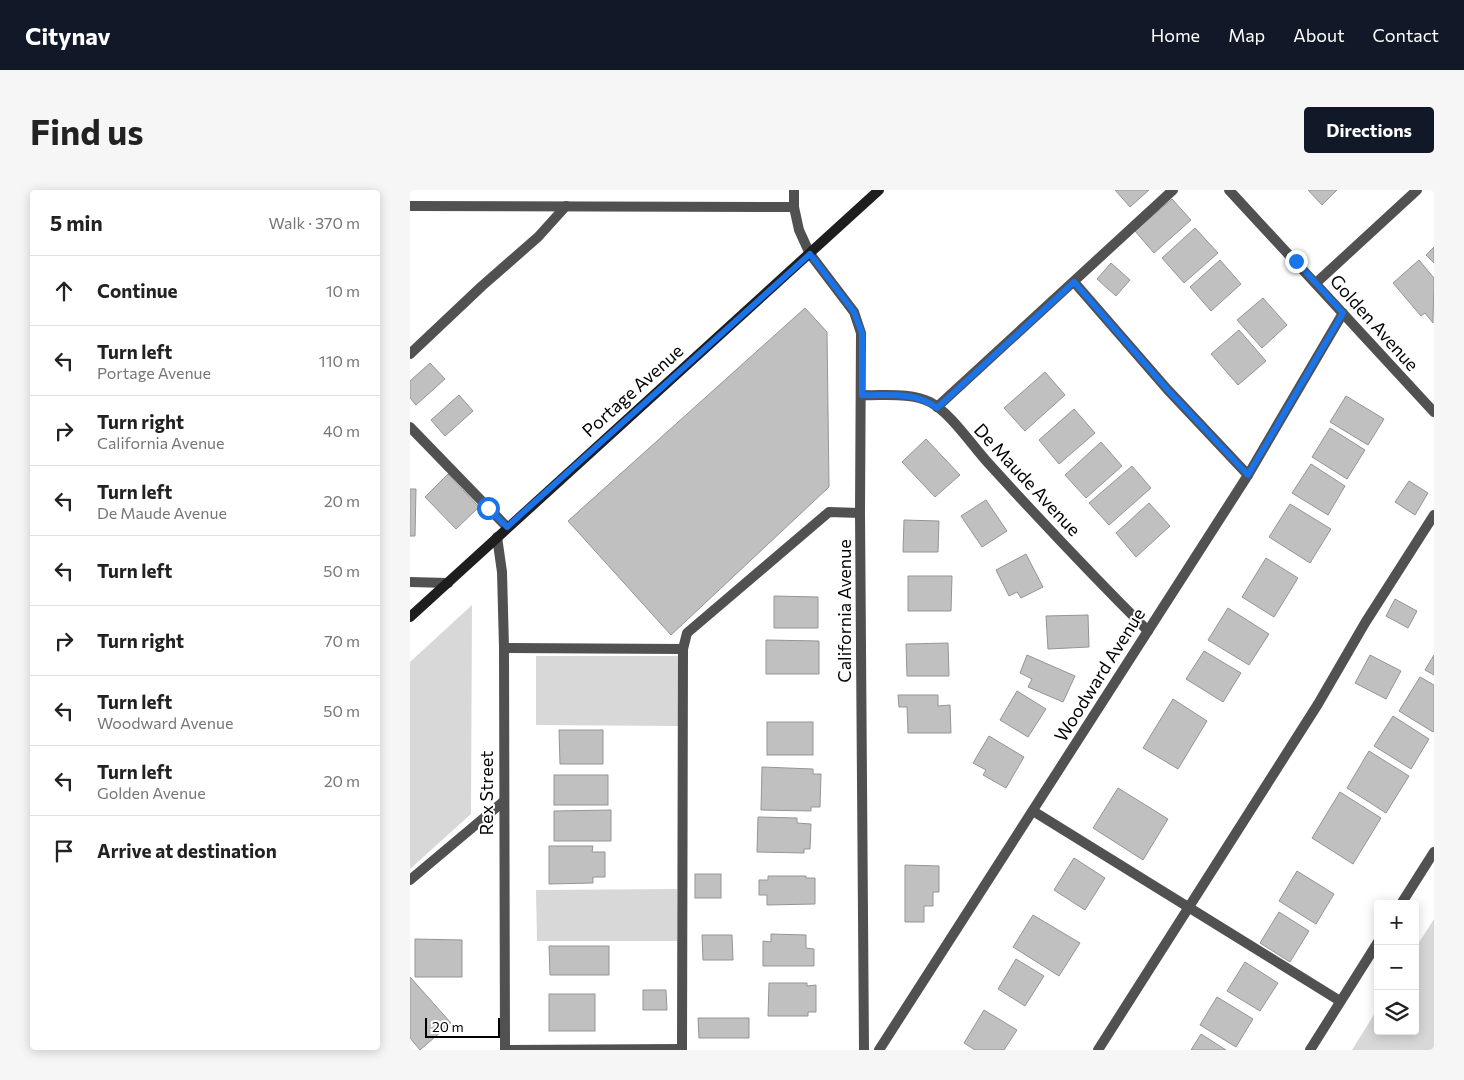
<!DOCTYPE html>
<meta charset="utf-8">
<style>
:root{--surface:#fff;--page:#f6f6f6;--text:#222;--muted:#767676;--line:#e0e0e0;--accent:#111827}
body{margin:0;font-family:Commissioner,sans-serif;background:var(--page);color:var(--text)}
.controls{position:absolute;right:15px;bottom:15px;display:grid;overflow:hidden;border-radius:5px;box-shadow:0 2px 12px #0003}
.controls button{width:45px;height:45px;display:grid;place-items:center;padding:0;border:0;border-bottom:1px solid var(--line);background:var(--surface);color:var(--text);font:25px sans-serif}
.scale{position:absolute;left:15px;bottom:12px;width:75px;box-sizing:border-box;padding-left:5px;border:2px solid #000;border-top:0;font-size:14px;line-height:18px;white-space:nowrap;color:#000;-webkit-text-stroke:4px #fff;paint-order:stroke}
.stop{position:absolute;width:15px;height:15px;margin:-11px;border:4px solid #1a73e8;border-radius:50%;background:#fff}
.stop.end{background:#1a73e8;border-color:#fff;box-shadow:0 1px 5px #0008}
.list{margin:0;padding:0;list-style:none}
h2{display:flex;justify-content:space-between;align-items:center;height:65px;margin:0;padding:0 20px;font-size:21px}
h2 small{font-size:16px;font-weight:400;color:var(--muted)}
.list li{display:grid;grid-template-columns:32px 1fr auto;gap:15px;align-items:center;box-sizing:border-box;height:70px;padding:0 20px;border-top:1px solid var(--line)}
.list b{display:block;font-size:19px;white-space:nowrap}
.list p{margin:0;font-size:16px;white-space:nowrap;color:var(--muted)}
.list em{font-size:16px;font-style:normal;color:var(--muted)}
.icon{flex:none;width:28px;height:28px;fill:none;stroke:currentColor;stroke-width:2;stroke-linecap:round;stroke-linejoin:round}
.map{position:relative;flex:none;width:1024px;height:860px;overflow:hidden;border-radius:5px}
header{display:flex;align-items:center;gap:30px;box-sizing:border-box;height:70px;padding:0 25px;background:var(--accent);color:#fff}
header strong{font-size:24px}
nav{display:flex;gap:28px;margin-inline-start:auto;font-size:18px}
.intro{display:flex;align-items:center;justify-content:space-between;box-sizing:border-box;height:120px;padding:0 30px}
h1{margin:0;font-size:35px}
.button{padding:12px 22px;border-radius:5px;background:var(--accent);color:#fff;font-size:18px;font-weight:700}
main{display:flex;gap:30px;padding:0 30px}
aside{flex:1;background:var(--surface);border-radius:5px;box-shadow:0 2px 12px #0003}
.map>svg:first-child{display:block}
.green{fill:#d8d8d8}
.building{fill:#c0c0c0;stroke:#959595}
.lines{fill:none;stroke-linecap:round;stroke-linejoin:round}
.service{stroke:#515151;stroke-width:10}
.minor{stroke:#515151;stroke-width:10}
.secondary{stroke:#1e1e1e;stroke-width:10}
.route{stroke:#1a73e8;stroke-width:6}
.labels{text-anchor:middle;stroke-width:4;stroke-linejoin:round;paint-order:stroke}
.street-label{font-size:18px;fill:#000;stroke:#fff}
</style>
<header>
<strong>Citynav</strong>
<nav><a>Home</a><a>Map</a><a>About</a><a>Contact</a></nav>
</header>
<div class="intro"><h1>Find us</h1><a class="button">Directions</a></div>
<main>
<aside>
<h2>5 min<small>Walk · 370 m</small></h2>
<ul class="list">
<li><svg class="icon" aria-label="ahead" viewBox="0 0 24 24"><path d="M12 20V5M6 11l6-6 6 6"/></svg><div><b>Continue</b></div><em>10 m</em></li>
<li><svg class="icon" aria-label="left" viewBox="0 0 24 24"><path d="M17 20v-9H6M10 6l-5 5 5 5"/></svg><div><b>Turn left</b><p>Portage Avenue</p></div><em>110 m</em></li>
<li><svg class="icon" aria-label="right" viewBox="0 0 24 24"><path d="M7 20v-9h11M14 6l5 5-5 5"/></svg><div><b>Turn right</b><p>California Avenue</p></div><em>40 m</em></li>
<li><svg class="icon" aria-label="left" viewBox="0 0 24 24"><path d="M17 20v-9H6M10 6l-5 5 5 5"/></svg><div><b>Turn left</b><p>De Maude Avenue</p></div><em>20 m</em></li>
<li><svg class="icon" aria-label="left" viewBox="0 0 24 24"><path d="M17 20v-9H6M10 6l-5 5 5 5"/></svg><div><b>Turn left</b></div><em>50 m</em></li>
<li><svg class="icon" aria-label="right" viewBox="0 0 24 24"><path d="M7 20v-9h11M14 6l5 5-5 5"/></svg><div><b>Turn right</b></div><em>70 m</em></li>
<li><svg class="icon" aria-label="left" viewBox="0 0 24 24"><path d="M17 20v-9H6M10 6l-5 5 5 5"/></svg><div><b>Turn left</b><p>Woodward Avenue</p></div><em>50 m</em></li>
<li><svg class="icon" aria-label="left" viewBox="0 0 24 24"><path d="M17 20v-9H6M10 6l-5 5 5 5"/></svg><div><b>Turn left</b><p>Golden Avenue</p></div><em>20 m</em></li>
<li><svg class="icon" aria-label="arrive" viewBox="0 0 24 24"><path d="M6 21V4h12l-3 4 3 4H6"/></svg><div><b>Arrive at destination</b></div></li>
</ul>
</aside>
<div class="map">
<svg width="1024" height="860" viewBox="0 0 1024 860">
<rect width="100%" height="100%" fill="#fff"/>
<g class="green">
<path d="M62 415 61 624 0 679V472Z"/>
<path d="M126 466H268V536L126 535Z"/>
<path d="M267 699V751H127L126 700Z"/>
<path d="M1024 729V860H942L968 818V841H1005V759Z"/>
</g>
<g class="building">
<path d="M705 0H739L720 17Z"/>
<path d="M898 0H927L912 15Z"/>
<path d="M762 9 781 30 744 63 725 41Z"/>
<path d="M785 38 808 63 774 93 752 68Z"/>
<path d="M1024 57V73L1016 65Z"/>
<path d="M810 70 831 94 801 121 780 97Z"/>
<path d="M1009 70 1024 88 1023 133 1015 123 1011 126 983 93Z"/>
<path d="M701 73 720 90 706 106 687 89Z"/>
<path d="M853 108 877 135 852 158 827 130Z"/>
<path d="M395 118 417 142 419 297 261 445 158 331Z"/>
<path d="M829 140 856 171 828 195 801 164Z"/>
<path d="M20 173 35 189 6 215 0 208V191Z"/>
<path d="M635 182 655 205 615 241 594 218Z"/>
<path d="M49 205 63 221 35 246 21 230Z"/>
<path d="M936 206 974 229 958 255 920 232Z"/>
<path d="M664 219 685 243 649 274 629 250Z"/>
<path d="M920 238 955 260 937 289 902 267Z"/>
<path d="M516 249 550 285 525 307 492 272Z"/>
<path d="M691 252 712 276 676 308 655 285Z"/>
<path d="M901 274 935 296 918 325 882 303Z"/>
<path d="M722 276 741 298 699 335 679 313Z"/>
<path d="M38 284 69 317 46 339 15 307Z"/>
<path d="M999 291 1018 303 1005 325 985 312Z"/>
<path d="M0 299H6L5 346H0Z"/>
<path d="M576 310 597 341 572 357 551 326Z"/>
<path d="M739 313 760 336 726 367 706 343Z"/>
<path d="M880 314 921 339 900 373 859 347Z"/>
<path d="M494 330 529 331 528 362H493Z"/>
<path d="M616 364 633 397 611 408 607 402 599 406 586 380Z"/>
<path d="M856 368 888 388 864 427 832 407Z"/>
<path d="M498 386H542L541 421H498Z"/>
<path d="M364 406 408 407V438H364Z"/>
<path d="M985 409 1007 421 998 438 976 426Z"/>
<path d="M818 418 859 444 839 475 798 450Z"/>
<path d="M678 425 679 457 638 459 636 426Z"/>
<path d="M356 450 409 451V484H356Z"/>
<path d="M538 453 539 486H497L496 454Z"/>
<path d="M794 461 831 483 813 512 776 489Z"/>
<path d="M617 465 665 486 653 512 618 497 622 489 610 483Z"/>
<path d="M960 465 991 481 976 509 945 493Z"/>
<path d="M1024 465V485L1015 480Z"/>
<path d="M1010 487 1024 495V540L1023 542 989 521Z"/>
<path d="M607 501 636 519 618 547 590 530Z"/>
<path d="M488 505H528V516L540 515 541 543H498L497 517H489Z"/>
<path d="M763 509 797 531 768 579 733 558Z"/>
<path d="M983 526 1019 549 1001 579 964 556Z"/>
<rect x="357" y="532" width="46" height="33"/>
<path d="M149 540H193V574H150Z"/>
<path d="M579 546 614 567 596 598 573 585 576 580 563 573Z"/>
<path d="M959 561 999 586 976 623 937 598Z"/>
<path d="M352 577 403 579V584H411L410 617H401V621L351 620Z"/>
<rect x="144" y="585" width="54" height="30"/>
<path d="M708 598 758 629 733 670 683 638Z"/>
<path d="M930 602 971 628 943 674 902 648Z"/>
<path d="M201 620V651H144V621Z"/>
<path d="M348 627 387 628V633L401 634 400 659H394V663L347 662Z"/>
<path d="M139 656H183L182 662H195V687H183V693L139 694Z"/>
<path d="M664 668 695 688 675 720 644 700Z"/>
<path d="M495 675 529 676V702H523V716H514V732H495Z"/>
<path d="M887 681 924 704 906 734 869 711Z"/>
<rect x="285" y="684" width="26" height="24"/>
<path d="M358 686H396V688H405V714L357 715V705H349V690H358Z"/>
<path d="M869 722 899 741 880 772 850 753Z"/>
<path d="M623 725 670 753 649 786 603 757Z"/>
<path d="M361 744 396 745V758L404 759V776H353V751L361 752Z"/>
<path d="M292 745H322L323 770H293Z"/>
<path d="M5 749 52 750V787H5Z"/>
<path d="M139 756H199V785H140Z"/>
<path d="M606 769 634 786 615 816 588 799Z"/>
<path d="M835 772 868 793 850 821 817 801Z"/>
<path d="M0 787 41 833 10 860 0 848Z"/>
<path d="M359 793H397V796L406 795V822H398V826H358Z"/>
<path d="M233 800H256L257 820H233Z"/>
<rect x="139" y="804" width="46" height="37"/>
<path d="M807 807 843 829 826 857 790 835Z"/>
<path d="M574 820 607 840 594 860H565L554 853Z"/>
<path d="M288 828H339V848H289Z"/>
<path d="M791 844 816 860H781Z"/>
</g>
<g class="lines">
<g class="service">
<path d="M664 92 757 199 838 285"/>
<path d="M0 164 72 96 128 47 156 16"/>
<path d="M527 217 763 0"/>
<path d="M0 237 97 337"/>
<path d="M94 458 273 459"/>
<path d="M623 621 930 811"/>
<path d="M0 690 94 611"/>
<path d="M95 860 272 859"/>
<path d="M272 860 273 459 277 443 419 322 450 323"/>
<path d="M688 860 908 514 955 433 1024 325"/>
</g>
<g class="minor">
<path d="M384 0V17L389 40 400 64 444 122 451 143 450 323 454 860"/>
<path d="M819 0 1024 222"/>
<path d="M0 16 384 17"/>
<path d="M906 93 1007 0"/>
<path d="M452 205C473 206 500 202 520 212 541 223 563 257 580 275 631 331 684 387 738 441"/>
<path d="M87 347 92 382 94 458 95 860"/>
<path d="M0 392 38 393"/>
<path d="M991 714 1024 662"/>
<path d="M469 860 838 285 933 123"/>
<path d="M900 860 968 752"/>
</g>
<path class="secondary" d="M0 427 469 0"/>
</g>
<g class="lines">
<path class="route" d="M78 318 97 337 400 64 444 122 452 143V205C477 206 506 201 527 218L664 92 757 199 838 285 933 123 886 71"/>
</g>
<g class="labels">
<g class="street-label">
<text transform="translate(964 133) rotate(48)" y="6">Golden Avenue</text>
<text transform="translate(223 201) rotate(-42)" y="6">Portage Avenue</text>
<text transform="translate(617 290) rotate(47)" y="6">De Maude Avenue</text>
<text transform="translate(435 421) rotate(-90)" y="6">California Avenue</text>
<text transform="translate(690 485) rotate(-58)" y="6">Woodward Avenue</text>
<text transform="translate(77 603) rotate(-90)" y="6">Rex Street</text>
</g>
</g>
</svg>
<div class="controls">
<button>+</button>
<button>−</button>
<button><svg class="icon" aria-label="layers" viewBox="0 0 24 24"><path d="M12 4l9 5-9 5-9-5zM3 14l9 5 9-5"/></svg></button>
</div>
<div class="scale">20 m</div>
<div class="stop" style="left:78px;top:318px"></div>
<div class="stop end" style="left:886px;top:71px"></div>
</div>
</main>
